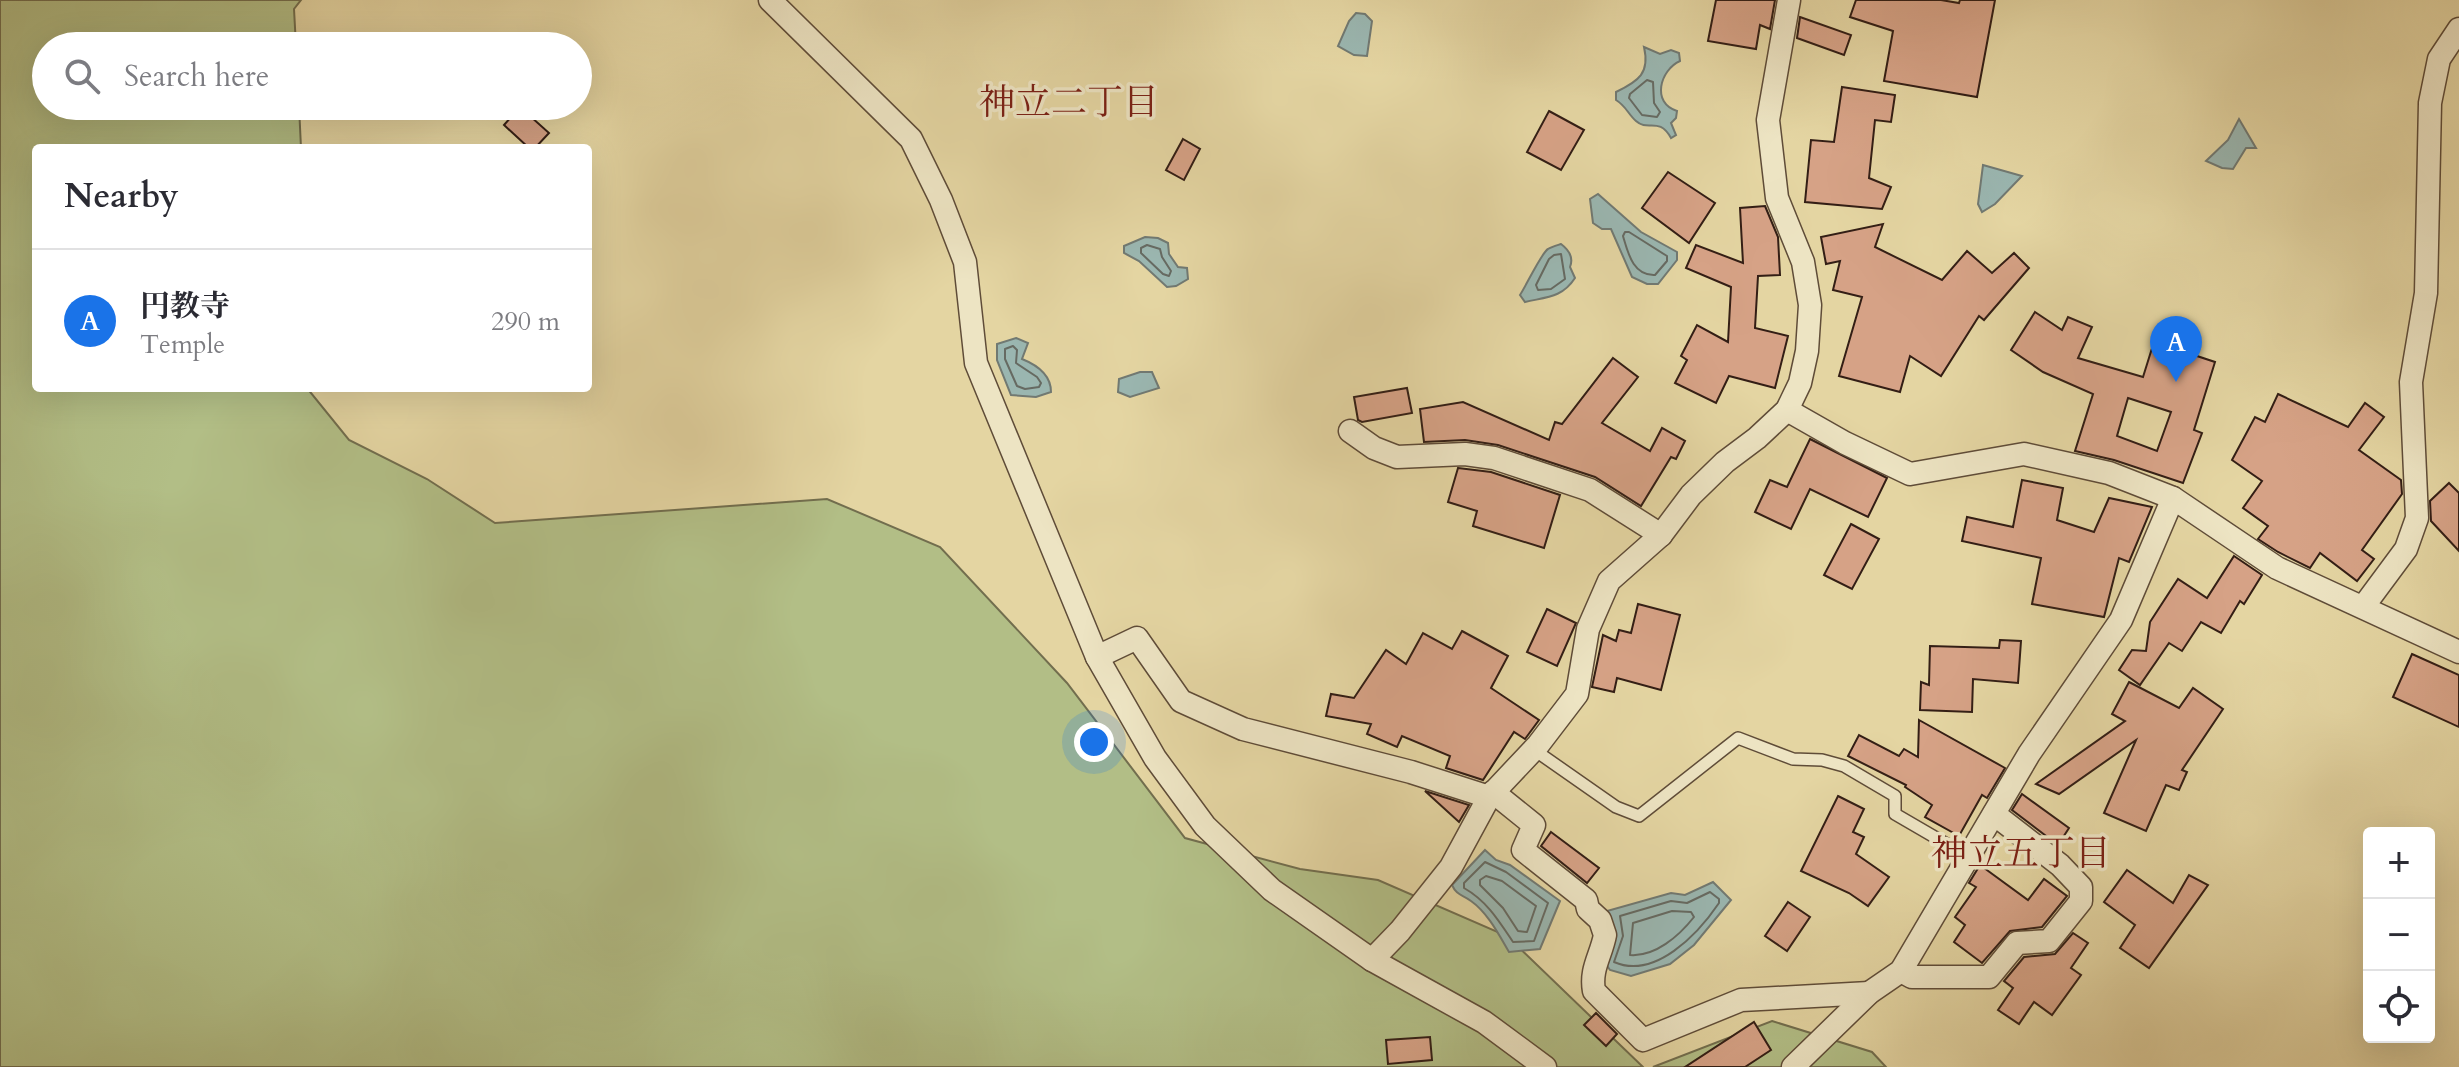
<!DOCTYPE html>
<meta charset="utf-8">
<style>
:root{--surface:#fff;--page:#f7f7f7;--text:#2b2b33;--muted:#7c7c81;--line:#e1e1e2;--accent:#1a73e8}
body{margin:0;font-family:Cardo,"Noto Serif JP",serif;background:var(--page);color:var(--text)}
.controls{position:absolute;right:24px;bottom:24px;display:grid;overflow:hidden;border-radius:8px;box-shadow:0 8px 32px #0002}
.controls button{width:72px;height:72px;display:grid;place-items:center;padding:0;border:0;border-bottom:2px solid var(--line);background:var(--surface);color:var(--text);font:40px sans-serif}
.you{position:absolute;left:1094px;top:742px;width:28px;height:28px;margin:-20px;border:6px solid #fff;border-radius:50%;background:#1a73e8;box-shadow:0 0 0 12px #1a73e833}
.badge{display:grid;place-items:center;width:52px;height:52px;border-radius:50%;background:var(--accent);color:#fff;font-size:26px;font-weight:700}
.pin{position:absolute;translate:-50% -66px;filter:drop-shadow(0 2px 4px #0008)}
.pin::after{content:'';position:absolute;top:42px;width:28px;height:24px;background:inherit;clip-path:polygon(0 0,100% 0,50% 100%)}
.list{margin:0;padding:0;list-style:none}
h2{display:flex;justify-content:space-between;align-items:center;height:104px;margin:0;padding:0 32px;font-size:34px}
h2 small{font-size:26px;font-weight:400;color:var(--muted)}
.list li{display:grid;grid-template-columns:52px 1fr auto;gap:24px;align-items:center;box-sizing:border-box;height:144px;padding:0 32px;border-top:2px solid var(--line)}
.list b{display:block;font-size:30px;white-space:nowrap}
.list p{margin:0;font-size:26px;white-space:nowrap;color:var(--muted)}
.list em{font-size:26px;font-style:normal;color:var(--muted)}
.icon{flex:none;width:44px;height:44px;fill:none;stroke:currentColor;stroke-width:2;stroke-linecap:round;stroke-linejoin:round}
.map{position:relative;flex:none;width:2459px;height:1067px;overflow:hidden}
.search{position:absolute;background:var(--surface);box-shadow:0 8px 32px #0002;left:32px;top:32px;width:560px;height:88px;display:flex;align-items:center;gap:20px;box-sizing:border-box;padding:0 28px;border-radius:44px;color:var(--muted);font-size:30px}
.panel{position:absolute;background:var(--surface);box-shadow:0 8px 32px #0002;left:32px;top:144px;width:560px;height:248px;border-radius:8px}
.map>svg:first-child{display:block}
.green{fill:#b2be86;stroke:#726e4e;stroke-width:2}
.water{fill:#9ab6b0;stroke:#717972;stroke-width:2}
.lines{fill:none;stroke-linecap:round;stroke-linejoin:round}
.shore{stroke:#666a62;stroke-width:2}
.building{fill:#d6a286;stroke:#331e15;stroke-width:2;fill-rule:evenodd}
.service-casing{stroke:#5f4c38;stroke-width:14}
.minor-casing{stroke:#5f4c38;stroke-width:25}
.service{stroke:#ede4c3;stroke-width:11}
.minor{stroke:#ede4c3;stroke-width:22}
.labels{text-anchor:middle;stroke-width:7;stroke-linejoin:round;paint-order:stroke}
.neighbourhood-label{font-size:36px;fill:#7a1f14;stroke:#ede4c3}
</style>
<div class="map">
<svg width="2459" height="1067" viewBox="0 0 2459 1067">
<rect width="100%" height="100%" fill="#e4d5a2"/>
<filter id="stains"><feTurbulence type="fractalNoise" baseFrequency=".0025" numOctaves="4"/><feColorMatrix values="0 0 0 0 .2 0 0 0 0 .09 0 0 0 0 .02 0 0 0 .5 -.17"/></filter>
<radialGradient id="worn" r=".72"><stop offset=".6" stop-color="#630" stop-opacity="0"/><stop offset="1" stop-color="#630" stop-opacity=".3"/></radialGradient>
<g class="green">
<path d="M0 0H301L294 9 296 46H46V106H299L301 148H36V388H307L349 440 427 479 495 523 827 499 940 547 1067 683 1185 838 1300 869 1378 880 1507 936 1643 1067H0Z"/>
<path d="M1772 1021 1872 1052 1886 1067H1653Z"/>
</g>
<g class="water">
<path d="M1356 13 1365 14 1372 21 1367 56 1354 55 1338 46 1349 21Z"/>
<path d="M1644 47 1660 54 1671 50 1679 53 1680 61C1660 70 1651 103 1677 111L1676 118 1671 123 1676 135 1671 138C1659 116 1648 132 1636 121 1628 114 1626 106 1616 100V92C1639 81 1650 73 1644 47Z"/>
<path d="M2239 119 2256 148H2246L2233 169 2222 168 2206 161 2228 140Z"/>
<path d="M1983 165 2022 176 1995 204 1982 212 1978 204Z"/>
<path d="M1598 194 1641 232 1677 252V260L1658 284H1647L1632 277 1611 229H1602L1593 223 1590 199Z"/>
<path d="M1145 237 1158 238 1168 243 1169 254 1178 267 1187 268 1188 279 1176 286 1167 287 1139 261 1124 253V246Z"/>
<path d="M1561 244C1569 250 1574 257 1570 267L1575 278C1562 298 1546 297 1525 302L1520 295C1526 286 1542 252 1548 249 1551 247 1558 245 1561 244Z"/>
<path d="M1016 338 1028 343 1022 359C1037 365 1051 375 1051 392L1036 397 1011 395 997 360V344Z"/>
<path d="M1140 372H1152L1159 388 1130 397 1118 392 1119 379Z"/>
<path d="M1485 850 1496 860 1510 865 1560 901 1540 949 1509 952C1499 935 1488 913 1471 901 1462 894 1457 896 1452 885Z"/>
<path d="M1713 882 1731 900 1694 945 1670 964 1631 976 1610 970 1603 960 1607 911 1671 893 1685 895Z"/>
</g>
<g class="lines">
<g class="shore">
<path d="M1647 80 1653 82 1654 103 1660 112 1657 117 1642 115 1629 98 1630 94Z"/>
<path d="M1625 232H1629L1667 256V261L1655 275C1633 276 1628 253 1623 236Z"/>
<path d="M1147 245 1160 249 1162 257 1171 271 1169 276 1163 274 1141 253V248Z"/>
<path d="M1561 254 1565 279 1551 289 1538 290 1536 285 1549 259 1554 255Z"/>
<path d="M1013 346 1017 350 1016 363 1037 377 1041 383 1039 387 1025 389 1017 386 1005 359V349Z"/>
<path d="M1485 862 1506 872 1548 903 1534 941 1513 942C1499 921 1487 901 1464 888V883Z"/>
<path d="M1486 876 1502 881 1536 906 1527 932 1518 931 1503 908 1480 885V880Z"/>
<path d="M1710 892 1719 899V903C1698 934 1655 980 1614 962L1623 936 1620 916 1671 901 1687 903Z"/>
<path d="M1672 911 1691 912 1694 917C1679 936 1655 957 1630 955L1633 923Z"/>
</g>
</g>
<g class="building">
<path d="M1716 0H1775L1770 29 1760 25 1756 49 1708 41Z"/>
<path d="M1856 0H1941L1959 3 1960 0H1995L1977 97 1884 81 1893 31 1850 17Z"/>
<path d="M1800 17 1851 35 1844 55 1797 38Z"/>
<path d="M1842 87 1895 95 1891 122 1875 120 1869 178 1891 187 1882 209 1805 202 1811 140 1834 142Z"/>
<path d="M520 107 549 133 535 148H529L504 125Z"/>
<path d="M1549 111 1584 130 1561 170 1527 152Z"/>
<path d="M1183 139 1200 149 1184 180 1166 170Z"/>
<path d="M1668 172 1715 203 1689 243 1642 208Z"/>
<path d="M1765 206 1778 237 1780 275 1758 276 1755 328 1788 336 1775 388 1729 376 1716 403 1675 383 1687 360 1681 356 1697 325 1728 342 1731 287 1686 268 1696 245 1743 263 1740 208Z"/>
<path d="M1883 224 1875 247 1942 280 1967 251 1992 273 2014 253 2029 268 1984 320 1979 316 1941 376 1910 356 1900 392 1839 376 1862 297 1833 290 1840 261 1826 264 1821 237Z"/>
<path d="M2035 312 2062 330 2068 317 2092 327 2078 358 2143 377 2153 345 2167 350 2171 338 2197 346 2194 355 2215 362 2194 430 2202 433 2183 483 2114 460 2075 451 2093 394 2043 372 2011 350ZM2128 398 2171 412 2157 451 2117 436Z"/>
<path d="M1613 358 1638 377 1602 423 1650 451 1662 428 1685 441 1676 459 1671 457 1641 506 1595 477 1498 445 1465 440 1424 442 1420 409 1463 402 1549 440 1555 422 1562 424Z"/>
<path d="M1407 388 1412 413 1362 422 1358 420 1354 397Z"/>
<path d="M2278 394 2348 427 2365 403 2384 417 2359 450 2401 480 2402 494 2362 550 2374 559 2357 581 2320 553 2310 568 2278 552 2258 539 2268 526 2243 508 2262 481 2232 460 2255 417 2265 422Z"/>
<path d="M1810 439 1887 478 1868 517 1810 489 1791 529 1755 512 1770 480 1787 487Z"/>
<path d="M1458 468 1491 472 1560 495 1544 548 1473 526 1477 511 1448 502Z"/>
<path d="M2022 480 2063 488 2057 520 2094 532 2109 498 2152 507 2129 562 2119 558 2104 617 2032 604 2041 558 1962 541 1967 517 2013 527Z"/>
<path d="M2449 483 2459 493V551L2431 521 2430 501Z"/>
<path d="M1851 524 1879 539 1852 589 1824 575Z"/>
<path d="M2234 556 2262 575 2244 604 2240 601 2221 633 2201 622 2182 651 2169 643 2140 685 2119 670 2132 650 2146 651 2150 622 2178 579 2207 598Z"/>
<path d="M1638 604 1680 615 1661 690 1617 678 1614 692 1592 687 1603 635 1616 641 1619 630 1631 633Z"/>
<path d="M1547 609 1576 623 1557 666 1527 652Z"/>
<path d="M1462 631 1508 656 1491 688 1539 720 1525 739 1514 732 1483 780 1446 768 1450 756 1402 736 1397 747 1367 734 1371 724 1326 716 1331 694 1354 698 1386 650 1406 664 1423 633 1452 649Z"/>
<path d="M2000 640 2021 641 2018 683 1973 679 1972 712 1920 710 1921 682 1929 685 1930 646 1999 648Z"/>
<path d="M2412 654 2459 675V727L2393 697Z"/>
<path d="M2129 682 2179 708 2193 688 2223 709 2182 770 2187 772 2179 790 2166 785 2146 831 2104 813 2136 740 2059 794 2036 784 2125 721 2112 714Z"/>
<path d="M1919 720 2005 768 1987 798 1982 795 1959 836 1925 817 1932 805 1905 787 1906 785 1848 756 1859 735 1899 756 1904 749 1918 757Z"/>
<path d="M1425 791 1469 805 1459 822Z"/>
<path d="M2022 794 2069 828 2058 845 2012 810Z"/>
<path d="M1838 796 1864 809 1853 832 1864 837 1856 854 1889 877 1868 906 1849 893 1801 871Z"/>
<path d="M1551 832 1599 868 1587 883 1541 846Z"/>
<path d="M1980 865 2028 900 2044 879 2067 896 2042 927 2010 931 1982 963 1954 942 1965 925 1955 917 1976 887 1969 883Z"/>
<path d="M2127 870 2173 903 2189 875 2208 885 2149 968 2120 948 2135 925 2104 902Z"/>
<path d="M1788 902 1810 917 1787 951 1765 936Z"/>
<path d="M2073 933 2088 943 2071 968 2081 975 2052 1015 2034 1002 2019 1024 1998 1010 2013 988 2004 981 2024 957 2055 954Z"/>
<path d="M1596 1013 1617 1034 1606 1046 1584 1025Z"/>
<path d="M1754 1022 1771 1050 1745 1067H1685Z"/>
<path d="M1430 1037 1432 1060 1388 1064 1386 1040Z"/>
</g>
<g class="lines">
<g class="service-casing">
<path id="service" d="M1533 749 1616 807 1639 816 1738 738 1793 759 1822 760 1844 766 1895 796V814L1969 857"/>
</g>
<g class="minor-casing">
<g id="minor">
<path d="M770 0 911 139 941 200 965 262 976 363 1097 657 1155 758 1205 826 1272 890 1372 960 1484 1022 1545 1067"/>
<path d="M1787 410 1845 443 1910 474 2024 454 2109 473 2173 498 2277 568 2459 652"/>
<path d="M1350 431 1374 448 1397 457 1465 454 1494 458 1590 490 1661 535"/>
<path d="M2363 607 2406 549 2417 518 2411 382 2426 293 2430 103 2439 59 2459 29"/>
<path d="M1097 657 1137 638 1181 701 1243 729 1411 772 1489 797"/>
<path d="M1493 792 1534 825 1523 850 1586 900 1588 909 1600 920 1605 935C1601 956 1590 969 1594 991L1643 1040 1741 1000 1869 993"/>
<path d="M1372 960 1400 931 1451 867 1489 797 1538 745 1577 694 1588 629 1609 581 1661 535 1691 495 1725 462 1757 438 1787 410 1800 383 1807 351 1810 305 1803 262 1777 198 1768 120 1789 0"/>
<path d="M1901 971 1912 977H1989L2017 943 2049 941 2081 901V887L2060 865 1994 814"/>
<path d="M1793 1067 1869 993 1901 971 2029 754 2121 620 2173 498"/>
</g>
</g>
<use href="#service" class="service"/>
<use href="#minor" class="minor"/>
</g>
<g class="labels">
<g class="neighbourhood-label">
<text x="1069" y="114">神立二丁目</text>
<text x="2021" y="865">神立五丁目</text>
</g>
</g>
<rect width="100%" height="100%" filter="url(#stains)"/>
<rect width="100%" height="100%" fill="url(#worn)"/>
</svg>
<div class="controls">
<button>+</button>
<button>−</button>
<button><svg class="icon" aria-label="locate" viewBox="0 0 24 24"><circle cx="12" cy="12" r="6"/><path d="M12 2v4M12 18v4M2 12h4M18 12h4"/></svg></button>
</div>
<div class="you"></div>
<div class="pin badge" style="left:2176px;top:382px">A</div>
<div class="search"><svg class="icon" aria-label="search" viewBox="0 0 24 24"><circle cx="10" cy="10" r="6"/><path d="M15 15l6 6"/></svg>Search here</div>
<section class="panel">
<h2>Nearby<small></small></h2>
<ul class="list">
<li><span class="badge">A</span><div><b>円教寺</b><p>Temple</p></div><em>290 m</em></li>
</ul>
</section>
</div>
